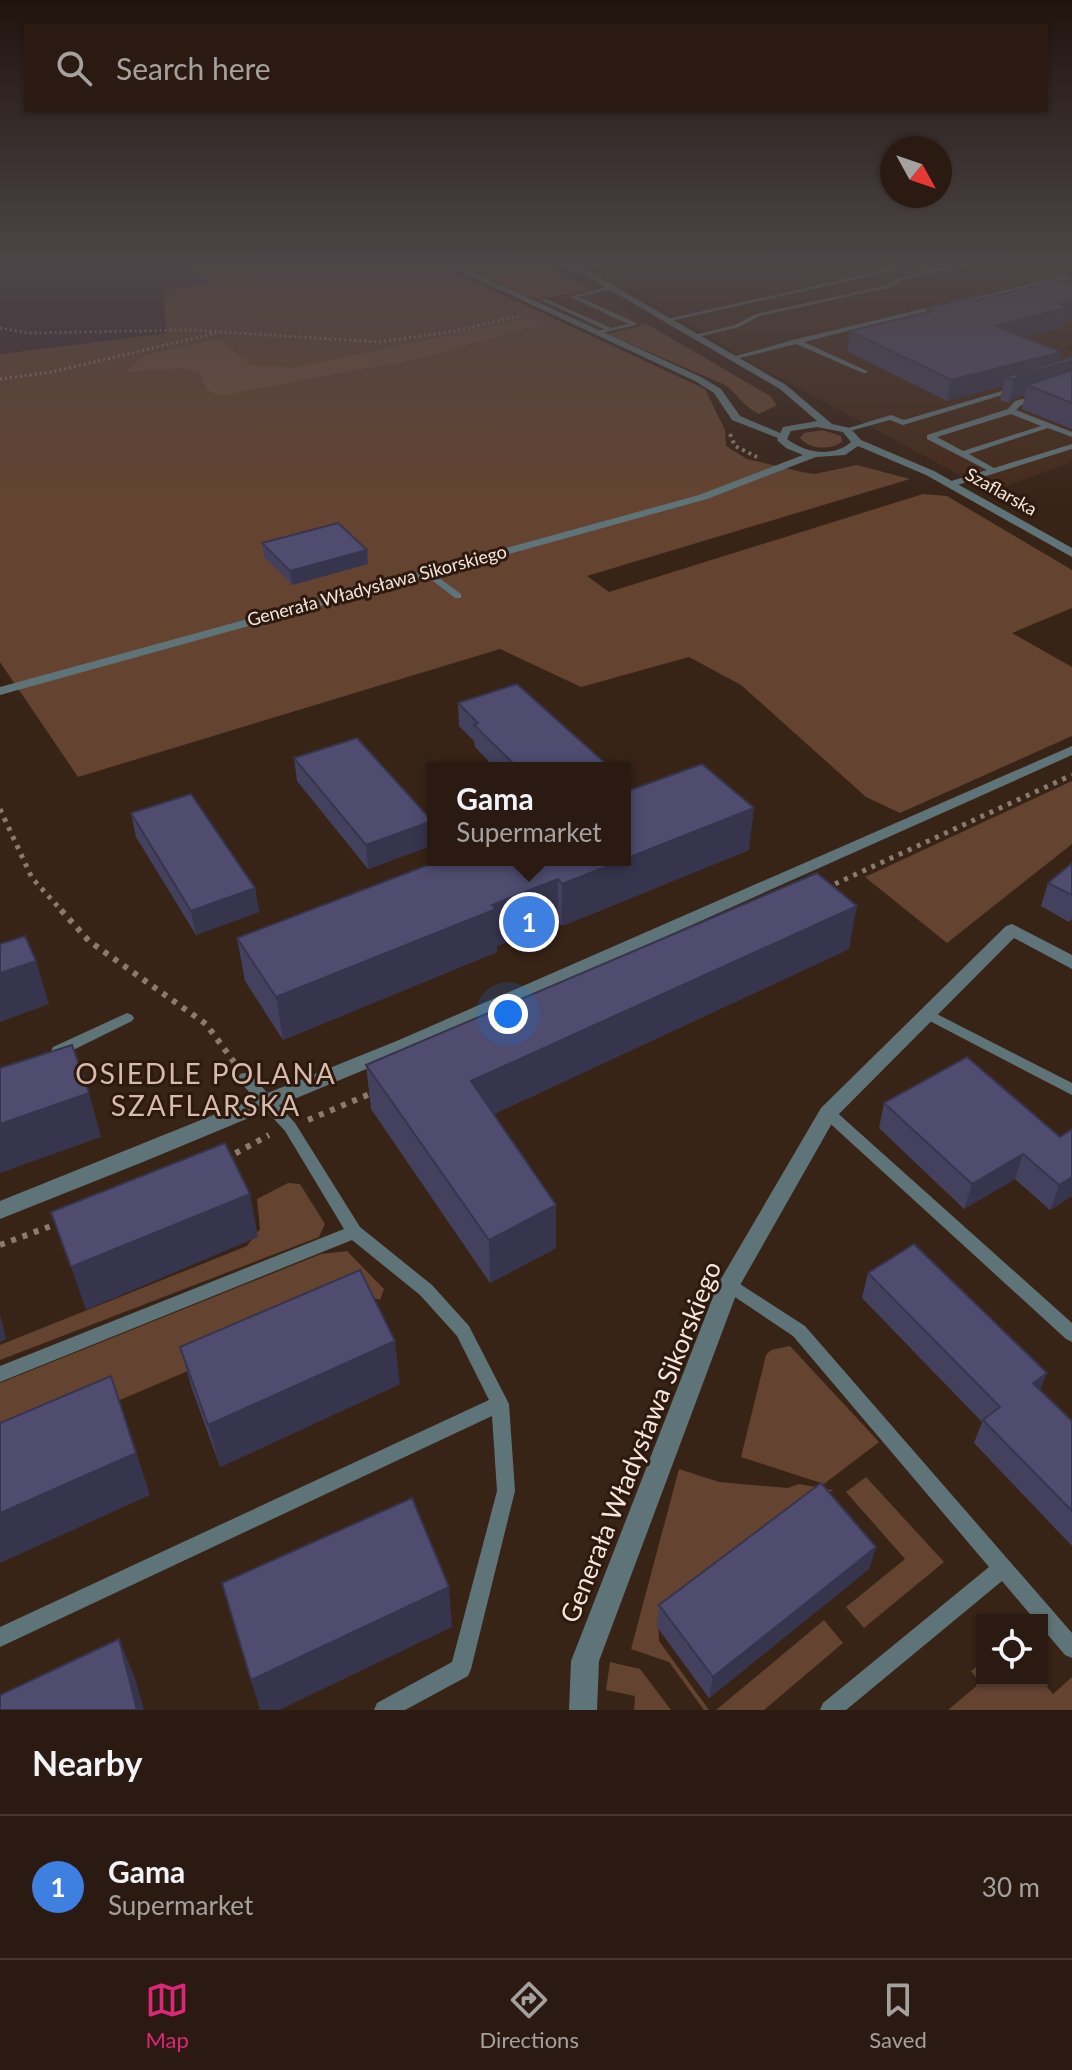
<!DOCTYPE html>
<meta charset="utf-8">
<style>
:root{--surface:#2a1a11;--page:#36271f;--text:#f1f3f6;--muted:#a5a19f;--line:#463831;--accent:#db2777}
body{margin:0;font-family:Lato,sans-serif;background:var(--page);color:var(--text)}
.controls{position:absolute;right:24px;bottom:24px;display:grid;overflow:hidden;border-radius:0px;box-shadow:0 2px 6px #0004}
.controls button{width:72px;height:72px;display:grid;place-items:center;padding:0;border:0;border-bottom:2px solid var(--line);background:var(--surface);color:var(--text);font:40px sans-serif}
.compass{position:absolute;left:880px;top:136px;width:72px;height:72px;border-radius:50%;background:var(--surface);box-shadow:0 2px 6px #0004;rotate:130deg}
.you{position:absolute;left:508px;top:1014px;width:28px;height:28px;margin:-20px;border:6px solid #fff;border-radius:50%;background:#1a73e8;box-shadow:0 0 0 12px #1a73e833}
.badge{display:grid;place-items:center;width:52px;height:52px;border-radius:50%;background:var(--accent);color:#fff;font-size:26px;font-weight:700}
.pin{position:absolute;translate:-50% -50%;border:4px solid #fff;box-shadow:0 2px 8px #0006}
.popup{position:absolute;left:427px;top:762px;width:204px;height:104px;box-sizing:border-box;display:grid;place-content:center;border-radius:0px;background:var(--surface);filter:drop-shadow(0 2px 6px #0005);font-size:26px;white-space:nowrap;color:var(--muted)}
.popup b{font-size:30px;color:var(--text)}
.popup::after{content:'';position:absolute;left:50%;top:100%;margin-left:-16px;border:16px solid transparent;border-top-color:var(--surface)}
.list{margin:0;padding:0;list-style:none}
h2{display:flex;justify-content:space-between;align-items:center;height:104px;margin:0;padding:0 32px;font-size:34px}
h2 small{font-size:26px;font-weight:400;color:var(--muted)}
.list li{display:grid;grid-template-columns:52px 1fr auto;gap:24px;align-items:center;box-sizing:border-box;height:144px;padding:0 32px;border-top:2px solid var(--line)}
.list b{display:block;font-size:30px;white-space:nowrap}
.list p{margin:0;font-size:26px;white-space:nowrap;color:var(--muted)}
.list em{font-size:26px;font-style:normal;color:var(--muted)}
.icon{flex:none;width:44px;height:44px;fill:none;stroke:currentColor;stroke-width:2;stroke-linecap:round;stroke-linejoin:round}
.map{position:relative;flex:none;width:1072px;height:1710px;overflow:hidden}
.search{position:absolute;background:var(--surface);box-shadow:0 2px 6px #0004;left:24px;right:24px;top:24px;height:88px;display:flex;align-items:center;gap:20px;box-sizing:border-box;padding:0 28px;border-radius:0px;color:var(--muted);font-size:30px}
.sheet{height:248px;background:var(--surface)}
nav{display:flex;justify-content:space-around;align-items:center;box-sizing:border-box;height:112px;border-top:2px solid var(--line);background:var(--surface);font-size:22px;color:var(--muted)}
nav a{display:grid;justify-items:center;gap:4px}
nav .on{color:var(--accent)}
.map>svg:first-child{display:block}
.built{fill:#452a1a}
.industrial{fill:#3c2a32}
.green{fill:#644330}
.forest{fill:#714e3a}
.lines{fill:none;stroke-linecap:round;stroke-linejoin:round}
.path-far3{stroke:#8b7a6f;stroke-width:3;stroke-dasharray:2 3;stroke-linecap:butt}
.path-far2{stroke:#8b7a6f;stroke-width:4;stroke-dasharray:3 4;stroke-linecap:butt}
.path-far1{stroke:#8b7a6f;stroke-width:5;stroke-dasharray:4 6;stroke-linecap:butt}
.path{stroke:#8b7a6f;stroke-width:6;stroke-dasharray:5 7;stroke-linecap:butt}
.service{fill:#5f7478;fill-rule:evenodd}
.minor{fill:#5f7478;fill-rule:evenodd}
.tertiary{fill:#5f7478;fill-rule:evenodd}
.wall{fill:#44415f}
.shaded-wall{fill:#37354e}
.building{fill:#4f4c6f;stroke:#37354e;stroke-width:2}
.labels{text-anchor:middle;stroke-width:6;stroke-linejoin:round;paint-order:stroke}
.far-street-label{font-size:18px;fill:#f4e6de;stroke:#2d190d}
.near-street-label{font-size:26px;fill:#f4e6de;stroke:#2d190d}
.near-neighbourhood-label{font-size:28px;letter-spacing:2px;fill:#d6baab;stroke:#2d190d}
</style>
<div class="map">
<svg width="1072" height="1710" viewBox="0 0 1072 1710">
<rect width="100%" height="100%" fill="#382317"/>
<g class="built">
<path d="M598 263H1072V345L1063 348 1072 352V462L991 492 753 363 595 268Z"/>
<path d="M590 290 647 324 608 334 534 299Z"/>
</g>
<path class="industrial" d="M0 263H175L211 282 167 333 0 354Z"/>
<g class="green">
<path d="M204 263H435L705 389 725 430 726 446 747 459 802 472 815 474 857 465 910 479 587 576 609 592 923 494 947 496 1072 570V608L1012 633 1072 667V736L900 813 866 797 741 685 689 657 581 687 500 649 78 777 0 662V354L167 333 163 291 210 282 184 267Z"/>
<path d="M455 263H544L590 290 534 299Z"/>
<path d="M647 324 770 396 777 405 759 414C742 406 738 394 725 385L608 334Z"/>
<path d="M823 430 841 436 842 442C830 450 810 450 800 438L804 433Z"/>
<path d="M1072 781V844L947 943 865 877Z"/>
<path d="M288 1183 300 1184 325 1224 319 1237 0 1360V1345L247 1246 260 1229 257 1199Z"/>
<path d="M347 1251 384 1289 380 1300 366 1295 0 1451V1383L321 1254Z"/>
<path d="M790 1346 879 1442 824 1484 741 1457 766 1355 771 1350Z"/>
<path d="M679 1469 719 1482 788 1488 799 1484 833 1490 658 1617 659 1641 709 1710H704L669 1662 631 1649Z"/>
<path d="M866 1477 944 1562 864 1628 846 1607 905 1559 846 1492Z"/>
<path d="M824 1620 843 1643 764 1710H716Z"/>
<path d="M610 1662 640 1669 671 1710H634L635 1696 606 1690Z"/>
<path d="M982 1662V1680H1041L1053 1694 1072 1677V1710H948L980 1683 971 1671Z"/>
</g>
<path class="forest" d="M530 318 544 323 417 359 222 395 208 391 199 372 180 368 126 372 145 355 220 339 250 365 293 368Z"/>
<g class="lines">
<g class="path-far3">
<path d="M0 328 29 333 190 330 379 342 456 331 519 316"/>
<path d="M0 379 52 372 216 333"/>
</g>
<path class="path-far2" d="M730 434 735 446 757 457"/>
<g class="path-far1">
<path d="M0 809 32 878 63 912"/>
<path d="M826 888 1072 775"/>
</g>
<g class="path">
<path d="M61 910 89 941 206 1024 234 1062"/>
<path d="M308 1120 372 1093"/>
<path d="M225 1159 269 1135"/>
<path d="M0 1245 59 1223"/>
</g>
<g class="service">
<path d="M916 263H929L666 322 663 320Z"/>
<path d="M957 263H969L903 280 892 287 760 316 739 327 694 338 691 336 735 325 756 314 888 285 899 278Z"/>
<path d="M1068 275 1070 278 960 304 957 302Z"/>
<path d="M610 286 612 289 579 297 636 323V325L596 334V332L604 329 541 300 546 299 611 328 628 324 570 297Z"/>
<path d="M938 305 941 307 940 308 804 342 867 371V373H863L796 344 732 360 729 358 793 340Z"/>
<path d="M1012 388 1019 390 903 425 890 420 846 432 842 430 891 415 904 420Z"/>
<path d="M1038 395H1041V399L1021 405 1016 410 1072 432V437L1048 428 969 454 994 468 1072 444V449L954 486H948V482L987 470 927 439V435L1008 409 1015 401ZM1011 414 1041 426 963 451 937 437Z"/>
<path d="M427 569 461 594V598H455L424 574V570Z"/>
<path d="M927 1009 1072 1083V1095L922 1017 920 1014 922 1011Z"/>
<path d="M127 1013 132 1015 134 1018 132 1021 63 1055 58 1056 53 1055 51 1051 53 1047Z"/>
<path d="M245 1073 250 1074 295 1123 360 1227 432 1285 469 1326 509 1404 515 1491 471 1669 468 1676 405 1710H374L377 1703 452 1662 497 1491 492 1416 0 1647V1627L489 1400 457 1336 420 1295 352 1240 0 1382V1366L344 1229 285 1131 240 1082 238 1078 240 1074Z"/>
<path d="M828 1107 833 1109 1072 1323V1342L1066 1339 823 1117 821 1113 823 1109Z"/>
<path d="M729 1277 805 1326 1072 1633V1658L1065 1655 1042 1628V1620H1035L1002 1581 846 1710H820L823 1703 989 1567 793 1336 723 1289 721 1284 723 1279Z"/>
</g>
<g class="minor">
<path d="M442 263H453L701 377 721 389 740 416 787 436 778 438 732 420 714 393 695 381Z"/>
<path d="M1072 746V755L412 1050 143 1162 0 1219V1201L399 1040Z"/>
<path d="M1012 924 1072 955V969L1014 938 835 1118 739 1287 599 1661 597 1710H569L571 1661 718 1284 821 1108 1006 926Z"/>
</g>
<path class="tertiary" d="M564 263H574L786 385 832 424 850 428 861 440 934 471 1072 548V557L926 475 858 446 845 455 816 457 707 499 0 695V687L699 495 803 455 786 448 777 440 783 427 817 421 780 389ZM817 427 843 432 851 442C833 458 805 453 787 439L791 431Z"/>
</g>
<g class="wall">
<path d="M1072 282V317L1066 319 1065 327 1025 337 1061 352 1059 361 1072 357V429L1022 409 1025 395 1014 398 1009 403 1000 400 1003 386 947 401 847 351 850 331 925 313 926 308 1071 285Z"/>
<path d="M262 543 368 564 292 585 264 557Z"/>
<path d="M458 703 604 762 603 768H495L475 747 474 741 459 726Z"/>
<path d="M294 758 433 845 368 869 297 781Z"/>
<path d="M131 813 255 888 259 912 196 935 136 837Z"/>
<path d="M749 850 562 926 558 922 497 946V952L283 1040 245 981 237 938 441 860Z"/>
<path d="M1072 863V919L1069 922 1041 906 1048 883Z"/>
<path d="M849 949 494 1114 556 1205V1248L490 1283 371 1109 366 1065Z"/>
<path d="M967 1057 1072 1196 1050 1210 1015 1179 964 1209 879 1128 884 1103Z"/>
<path d="M868 1273 1040 1390 1072 1421V1546L974 1443 982 1422 862 1298Z"/>
<path d="M180 1347 400 1384 220 1467 192 1389Z"/>
<path d="M876 1547 869 1569 709 1698 657 1627 659 1605Z"/>
</g>
<g class="shaded-wall">
<path d="M1072 299V317L1066 319 1065 327 992 346 996 326 1058 303Z"/>
<path d="M1061 352 1058 365 1072 361V382L1027 385 1025 395 1014 398 1009 403 1014 380 1005 377 1003 386 947 401 951 380Z"/>
<path d="M367 550 368 564 292 585 290 571Z"/>
<path d="M604 762 603 768H587Z"/>
<path d="M754 808 749 850 562 926V884Z"/>
<path d="M432 821 433 845 368 869 366 845Z"/>
<path d="M558 879V922L497 946V952L283 1040 276 997 492 905Z"/>
<path d="M255 888 259 912 196 935 191 911Z"/>
<path d="M857 906 849 949 472 1124 471 1081Z"/>
<path d="M36 961 49 1004 0 1022V973Z"/>
<path d="M89 1093 101 1137 0 1173V1124Z"/>
<path d="M1023 1154 1015 1179 964 1209 972 1184Z"/>
<path d="M1072 1177V1196L1050 1210 1059 1185Z"/>
<path d="M250 1194 258 1237 86 1310 71 1267Z"/>
<path d="M556 1205V1248L490 1283 489 1240Z"/>
<path d="M0 1314 6 1339 0 1342Z"/>
<path d="M395 1341 400 1384 220 1467 208 1425Z"/>
<path d="M1047 1373 1037 1397 1033 1383Z"/>
<path d="M111 1376 150 1495 0 1563V1513Z"/>
<path d="M876 1547 869 1569 709 1698 713 1677Z"/>
<path d="M449 1587 452 1627 279 1710H260L251 1680Z"/>
<path d="M119 1639 135 1678 144 1710H137Z"/>
</g>
<g class="building">
<path d="M1056 281 1072 285V299L1058 303 1069 307 996 326 1061 352 951 380 850 331 933 311 926 308 970 297 978 300Z"/>
<path d="M1072 357V361L1019 375 1014 380 1005 377Z"/>
<path d="M1072 370V403L1027 385Z"/>
<path d="M338 523 367 550 290 571 262 543Z"/>
<path d="M517 684 604 762 587 768H518L474 725 478 723 458 703Z"/>
<path d="M357 738 432 821 366 845 294 758Z"/>
<path d="M702 764 754 808 625 859V792Z"/>
<path d="M191 794 255 888 191 911 131 813Z"/>
<path d="M441 860H623L562 884 558 879 492 905 496 909 276 997 237 938Z"/>
<path d="M1072 863V895L1048 883Z"/>
<path d="M817 873 857 906 471 1081 556 1205 489 1240 366 1065Z"/>
<path d="M25 936 36 961 0 973V944Z"/>
<path d="M72 1045 89 1093 0 1124V1068Z"/>
<path d="M967 1057 1060 1137 1072 1129V1177L1059 1185 1023 1154 972 1184 884 1103Z"/>
<path d="M225 1143 250 1194 71 1267 51 1212Z"/>
<path d="M914 1244 1047 1373 1033 1383 1072 1421V1511L983 1420 1000 1407 868 1273Z"/>
<path d="M360 1270 395 1341 208 1425 180 1347Z"/>
<path d="M111 1376 136 1453 0 1513V1423Z"/>
<path d="M821 1483 876 1547 713 1677 659 1605Z"/>
<path d="M412 1498 449 1587 251 1680 222 1583Z"/>
<path d="M119 1639 137 1710H0V1695Z"/>
</g>
<linearGradient id="sky" x2="0" y2="1"><stop stop-color="#1f130d"/><stop offset="0.52" stop-color="#4d4547"/><stop offset="1" stop-color="#4d4547" stop-opacity="0"/></linearGradient>
<rect width="1072" height="503" fill="url(#sky)"/>
<g class="labels">
<g class="far-street-label">
<text transform="translate(1001 492) rotate(29)" y="6">Szaflarska</text>
<text transform="translate(377 586) rotate(-15)" y="6">Generała Władysława Sikorskiego</text>
</g>
<g class="near-street-label">
<text transform="translate(641 1442) rotate(-68)" y="9">Generała Władysława Sikorskiego</text>
</g>
<g class="near-neighbourhood-label">
<text x="206" y="1084">OSIEDLE POLANA<tspan x="206" dy="32">SZAFLARSKA</tspan></text>
</g>
</g>
</svg>
<div class="controls">
<button><svg class="icon" aria-label="locate" viewBox="0 0 24 24"><circle cx="12" cy="12" r="6"/><path d="M12 2v4M12 18v4M2 12h4M18 12h4"/></svg></button>
</div>
<svg class="compass" viewBox="-18 -18 36 36"><path d="M0-13l5 13h-10z" fill="#e53935"/><path d="M0 13l5-13h-10z" fill="#a5a19f"/></svg>
<div class="you"></div>
<div class="pin badge" style="left:529px;top:922px;background:#3f7fe0">1</div>
<div class="popup"><b>Gama</b>Supermarket</div>
<div class="search"><svg class="icon" aria-label="search" viewBox="0 0 24 24"><circle cx="10" cy="10" r="6"/><path d="M15 15l6 6"/></svg>Search here</div>
</div>
<section class="sheet">
<h2>Nearby<small></small></h2>
<ul class="list">
<li><span class="badge" style="background:#3f7fe0">1</span><div><b>Gama</b><p>Supermarket</p></div><em>30 m</em></li>
</ul>
</section>
<nav>
<a class="on"><svg class="icon" aria-label="map" viewBox="0 0 24 24"><path d="M3 6l6-2 6 2 6-2v14l-6 2-6-2-6 2zM9 4v14M15 6v14"/></svg>Map</a>
<a><svg class="icon" aria-label="directions" viewBox="0 0 24 24"><path d="M12 3l9 9-9 9-9-9zM9 14v-3h6M13 9l2 2-2 2"/></svg>Directions</a>
<a><svg class="icon" aria-label="saved" viewBox="0 0 24 24"><path d="M7 4h10v16l-5-4-5 4z"/></svg>Saved</a>
</nav>
